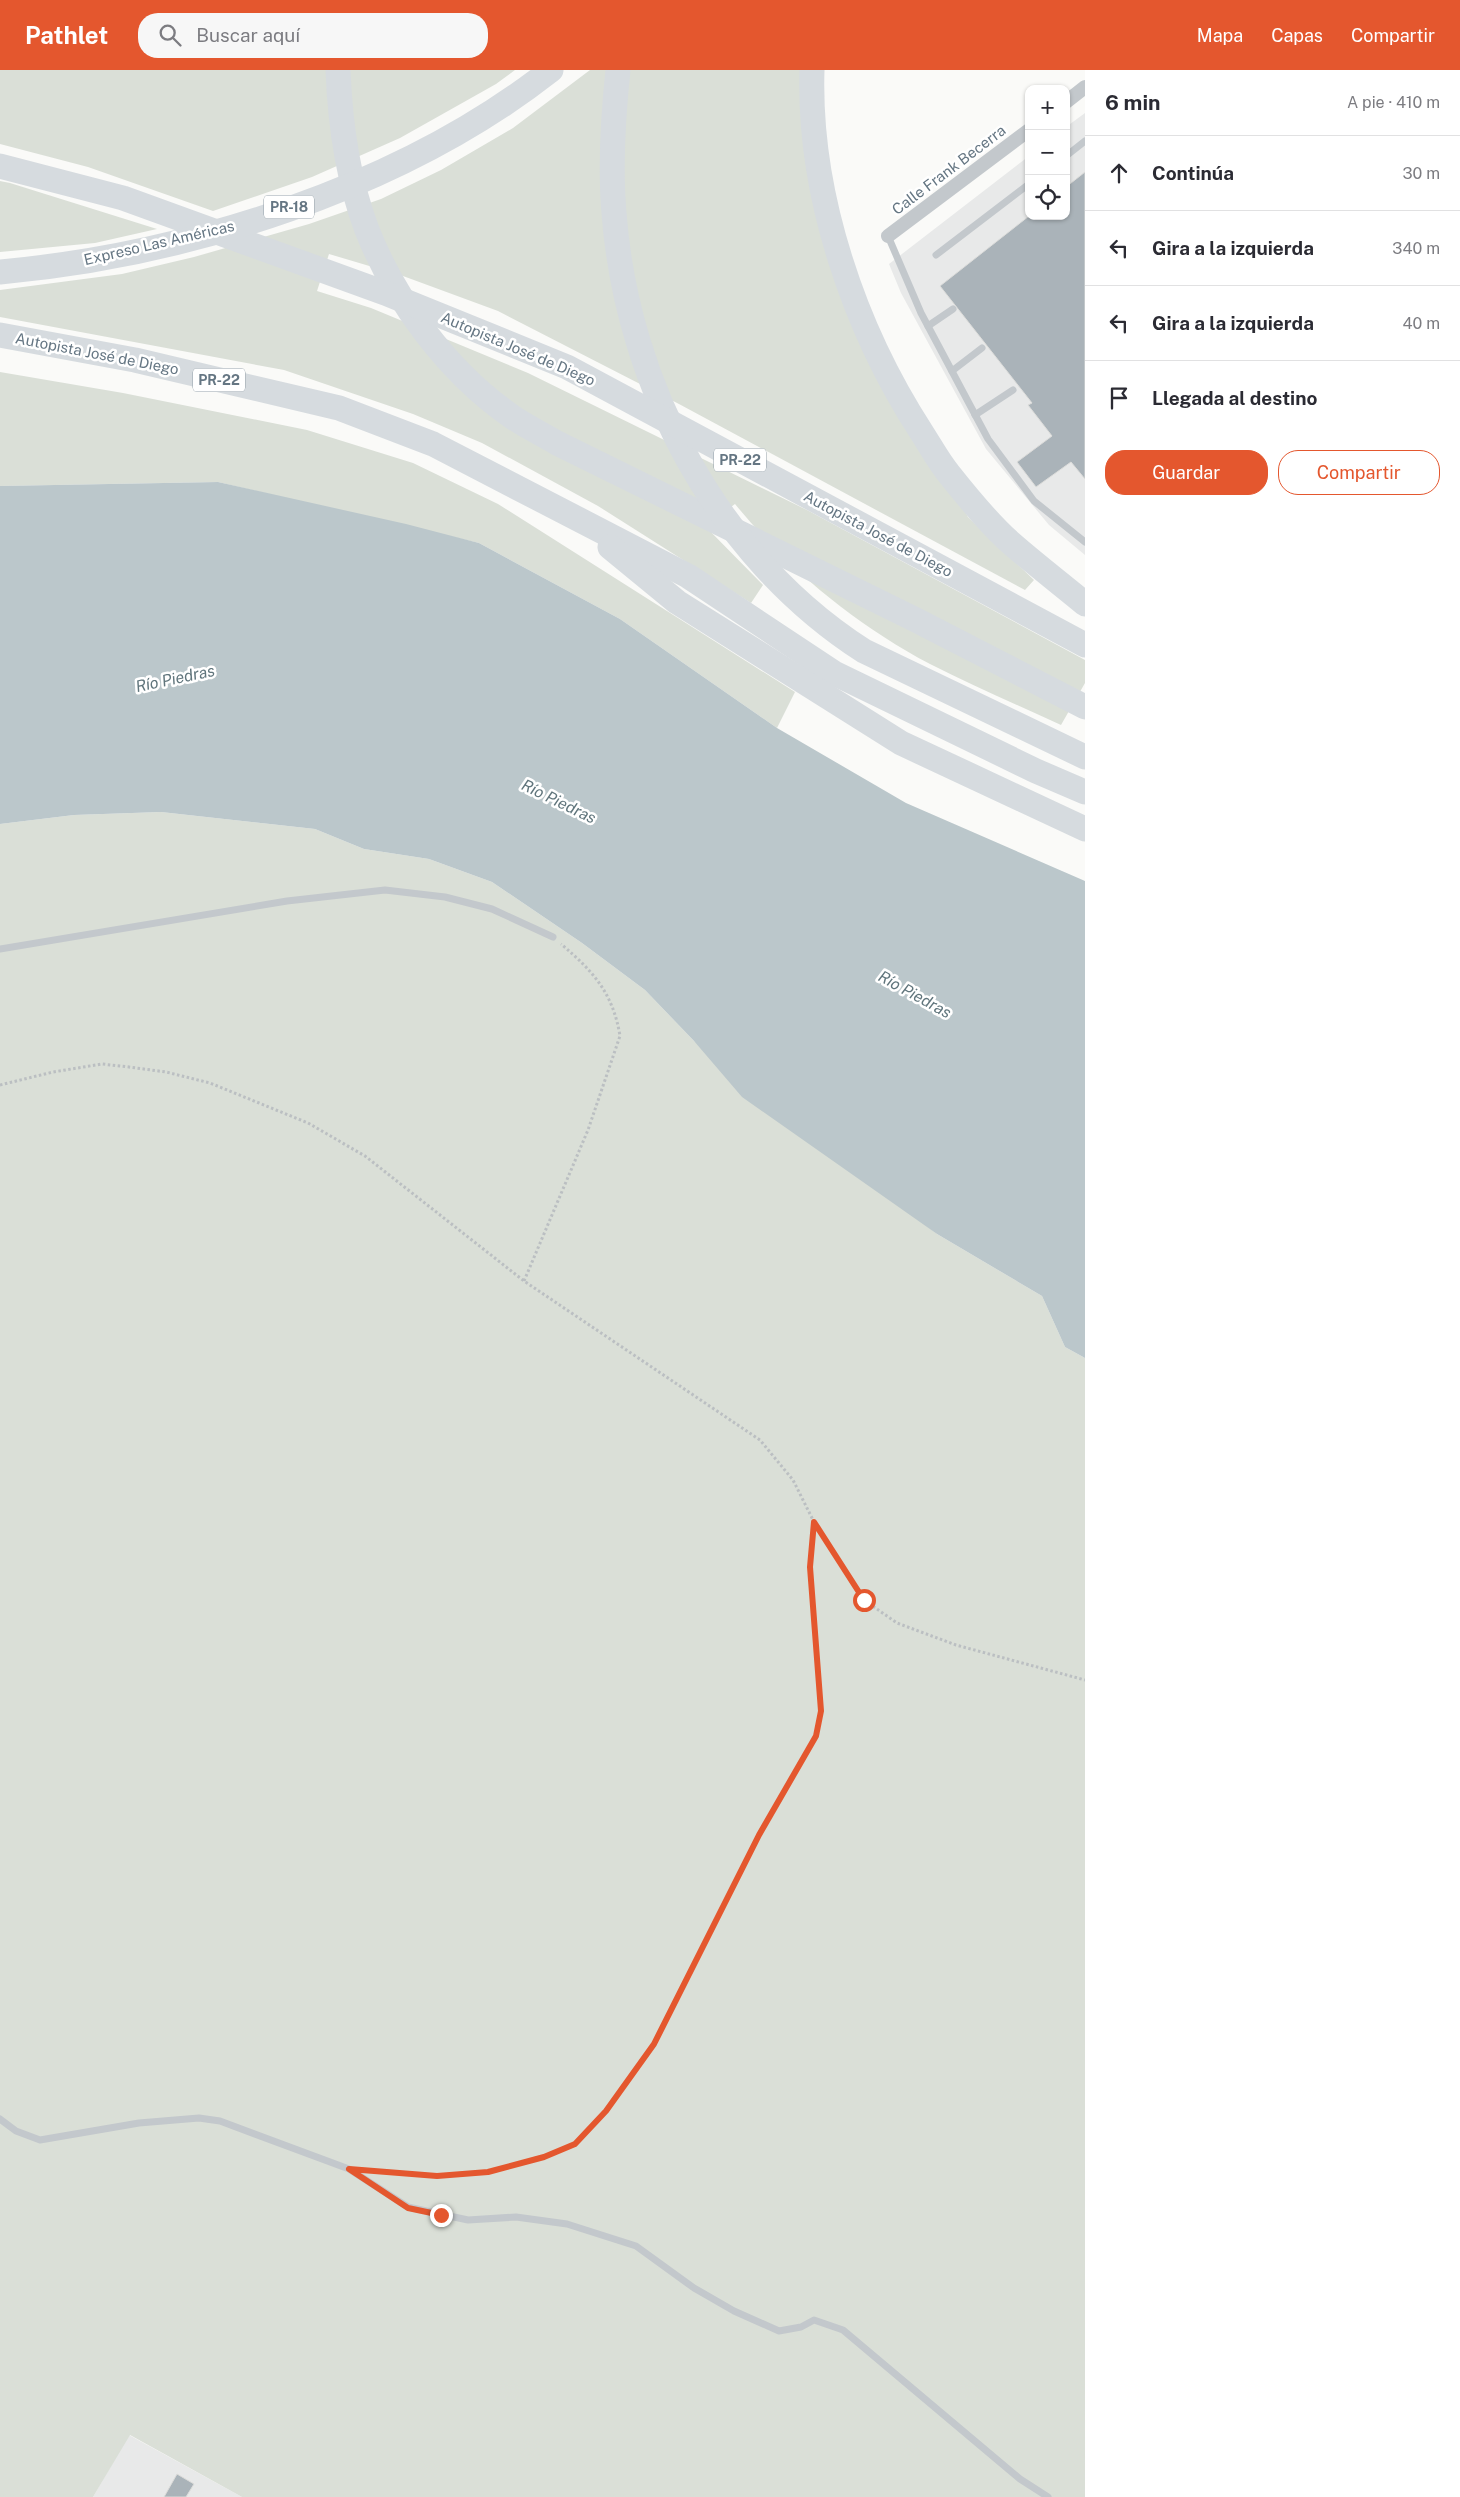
<!DOCTYPE html>
<html lang="es">
<meta charset="utf-8">
<style>
:root{--surface:#fff;--page:#f7f7f7;--text:#2b2b33;--muted:#7c7c81;--line:#e1e1e2;--accent:#e4572e}
body{margin:0;font-family:"Public Sans",sans-serif;background:var(--page);color:var(--text)}
.controls{position:absolute;right:15px;top:15px;display:grid;overflow:hidden;border-radius:10px;box-shadow:0 1px 4px #0004}
.controls button{width:45px;height:45px;display:grid;place-items:center;padding:0;border:0;border-bottom:1px solid var(--line);background:var(--surface);color:var(--text);font:25px sans-serif}
.stop{position:absolute;width:15px;height:15px;margin:-11px;border:4px solid #e4572e;border-radius:50%;background:#fff}
.stop.end{background:#e4572e;border-color:#fff;box-shadow:0 1px 5px #0008}
.list{margin:0;padding:0;list-style:none}
h2{display:flex;justify-content:space-between;align-items:center;height:65px;margin:0;padding:0 20px;font-size:21px}
h2 small{font-size:16px;font-weight:400;color:var(--muted)}
.list li{display:grid;grid-template-columns:32px 1fr auto;gap:15px;align-items:center;box-sizing:border-box;height:75px;padding:0 20px;border-top:1px solid var(--line)}
.list b{display:block;font-size:19px;white-space:nowrap}
.list em{font-size:16px;font-style:normal;color:var(--muted)}
.actions{display:flex;gap:10px;padding:15px 20px}
.actions a{flex:1;padding:11px 0;border:1px solid var(--accent);border-radius:20px;text-align:center;font-size:18px;color:var(--accent)}
.actions .main{background:var(--accent);color:#fff}
.icon{flex:none;width:28px;height:28px;fill:none;stroke:currentColor;stroke-width:2;stroke-linecap:round;stroke-linejoin:round}
.map{position:relative;flex:none;width:1085px;height:2427px;overflow:hidden}
header{display:flex;align-items:center;gap:30px;box-sizing:border-box;height:70px;padding:0 25px;background:var(--accent);color:#fff}
header strong{font-size:24px}
nav{display:flex;gap:28px;margin-inline-start:auto;font-size:18px}
.search{width:350px;height:45px;background:var(--page);display:flex;align-items:center;gap:12px;box-sizing:border-box;padding:0 18px;border-radius:20px;color:var(--muted);font-size:19px}
main{display:flex}
aside{flex:1;background:var(--surface)}
.map>svg:first-child{display:block}
.built{fill:#e8e9e9}
.green{fill:#dadfd7}
.water{fill:#bbc7cb}
.building{fill:#aab3b9;stroke:#dcdcda}
.lines{fill:none;stroke-linecap:round;stroke-linejoin:round}
.path{stroke:#bbbfc2;stroke-width:3;stroke-dasharray:2.5 2.5;stroke-linecap:butt}
.lane{stroke:#c3c8cc;stroke-width:7}
.street{stroke:#c3c8cc;stroke-width:14}
.highway{stroke:#d6dbdf;stroke-width:25}
.route{stroke:#e4572e;stroke-width:6}
.labels{text-anchor:middle;stroke-width:5;stroke-linejoin:round;paint-order:stroke}
.shield{fill:#fff;stroke:#939fa8;stroke-width:1}
.shield-label{font-size:14px;font-weight:bold;fill:#657683}
.street-label{font-size:15px;fill:#657683;stroke:#fff}
.water-label{font-size:16px;font-style:italic;fill:#60757c;stroke:#fff}
</style>
<header>
<strong>Pathlet</strong>
<div class="search"><svg class="icon" aria-label="search" viewBox="0 0 24 24"><circle cx="10" cy="10" r="6"/><path d="M15 15l6 6"/></svg>Buscar aquí</div>
<nav><a>Mapa</a><a>Capas</a><a>Compartir</a></nav>
</header>
<main>
<div class="map">
<svg width="1085" height="2427" viewBox="0 0 1085 2427">
<rect width="100%" height="100%" fill="#fafaf8"/>
<g class="built">
<path d="M1085 43V485L1049 455 986 379 901 223 889 194 1029 86V146H1066V57Z"/>
<path d="M129 2365 242 2427H93Z"/>
</g>
<g class="green">
<path d="M0 0H515L496 14 400 68 312 107 213 141 88 97 0 74Z"/>
<path d="M590 0H801L825 180 968 447 1034 510 1025 520 679 334 498 241 403 206 329 184 317 221 371 238 528 303 807 440 1085 590V613L1061 655C1018 635 973 616 930 594 855 554 789 500 735 434L705 456 763 515 751 533 598 436 482 373 413 344 284 300 0 247V220L122 204 194 187 309 154 381 129 441 100 513 58Z"/>
<path d="M0 111 10 113 157 159 95 173 0 182Z"/>
<path d="M0 302 123 323 307 360 413 393 498 434 795 622 777 658 620 549 479 473 218 412 0 416Z"/>
<path d="M161 742 315 759 364 779 429 789 492 812 582 873 645 920 694 971 937 1164 1042 1226 1065 1277 1085 1288V2427H242L130 2365 93 2427H0V754L74 745Z"/>
</g>
<path class="water" d="M218 412 406 454 479 473 620 549 777 658 906 733 1085 811V1288L1065 1277 1042 1226 937 1164 742 1027 694 971 645 920 582 873 492 812 429 789 364 779 315 759 161 742 74 745 0 754V416Z"/>
<g class="building">
<path d="M1085 102V409L1071 392 1036 417 1017 392 1052 366 1028 335 1032 333 940 216 1029 146H1066V117Z"/>
<path d="M177 2404 194 2414 186 2427H164Z"/>
</g>
<g class="lines">
<g class="path">
<path d="M0 1015 53 1002 102 994 129 997 166 1002 210 1013 308 1053 365 1086 524 1211 760 1370 793 1410 814 1452 864 1530 897 1553 956 1575 1085 1610"/>
<path d="M524 1211 588 1060 620 966C613 923 593 901 561 874"/>
<path d="M377 2101 437 2106 488 2102 544 2087 575 2074 606 2041 654 1974 759 1765 816 1666 821 1641 810 1497 814 1452"/>
</g>
<g class="lane">
<path d="M1066 86 1085 71"/>
<path d="M888 166 921 243 988 369 1034 431 1085 472"/>
<path d="M936 185 1029 114"/>
<path d="M928 256 953 239"/>
<path d="M952 301 982 278"/>
<path d="M975 345 1013 320"/>
<path d="M0 879 287 831 385 820 445 827 492 839 553 867"/>
<path d="M0 2049 16 2061 40 2070 139 2053 199 2048 220 2051 349 2099 408 2137 468 2150 516 2147 567 2154 636 2176 694 2218 734 2241 779 2261 801 2257 814 2250 843 2260 1020 2409 1048 2427"/>
</g>
<g class="street">
<path d="M1066 32 1085 17"/>
<path d="M888 166 1029 60"/>
</g>
<g class="highway">
<path d="M338 0C340 53 348 110 367 160 395 231 448 302 511 346 525 356 542 364 557 373L916 550 1085 637"/>
<path d="M618 0C613 47 610 96 614 143 627 316 718 487 864 581L1085 687"/>
<path d="M812 0C808 125 855 260 922 363 931 377 939 392 949 404 968 428 989 454 1012 474 1036 495 1061 514 1085 534"/>
<path d="M0 96 123 128 385 223 567 297 1085 575"/>
<path d="M0 202C188 185 401 118 551 0"/>
<path d="M0 265 135 290 339 338 433 374 688 506 834 603 1036 701 1085 722"/>
<path d="M610 477 677 532 901 673 1085 759"/>
</g>
</g>
<g class="lines">
<path class="route" d="M441 2145 408 2138 349 2099 437 2106 488 2102 544 2087 575 2074 606 2041 654 1974 759 1765 816 1666 821 1641 810 1497 814 1452 864 1530"/>
</g>
<g class="labels">
<g class="shield">
<rect x="264" y="125.5" width="50" height="23" rx="4"/>
<rect x="193" y="298.5" width="52" height="23" rx="4"/>
<rect x="714" y="378.5" width="52" height="23" rx="4"/>
</g>
<g class="shield-label">
<text x="289" y="142">PR-18</text>
<text x="219" y="315">PR-22</text>
<text x="740" y="395">PR-22</text>
</g>
<g class="street-label">
<text transform="translate(949 100) rotate(-37)" y="5">Calle Frank Becerra</text>
<text transform="translate(159 173) rotate(-13)" y="5">Expreso Las Américas</text>
<text transform="translate(518 279) rotate(23)" y="5">Autopista José de Diego</text>
<text transform="translate(97 284) rotate(11)" y="5">Autopista José de Diego</text>
<text transform="translate(878 464) rotate(28)" y="5">Autopista José de Diego</text>
</g>
<g class="water-label">
<text transform="translate(175 608) rotate(-12)" y="6">Río Piedras</text>
<text transform="translate(559 731) rotate(26)" y="6">Río Piedras</text>
<text transform="translate(915 924) rotate(29)" y="6">Río Piedras</text>
</g>
</g>
</svg>
<div class="controls">
<button>+</button>
<button>−</button>
<button><svg class="icon" aria-label="locate" viewBox="0 0 24 24"><circle cx="12" cy="12" r="6"/><path d="M12 2v4M12 18v4M2 12h4M18 12h4"/></svg></button>
</div>
<div class="stop" style="left:864px;top:1530px"></div>
<div class="stop end" style="left:441px;top:2145px"></div>
</div>
<aside>
<h2>6 min<small>A pie · 410 m</small></h2>
<ul class="list">
<li><svg class="icon" aria-label="ahead" viewBox="0 0 24 24"><path d="M12 20V5M6 11l6-6 6 6"/></svg><div><b>Continúa</b></div><em>30 m</em></li>
<li><svg class="icon" aria-label="left" viewBox="0 0 24 24"><path d="M17 20v-9H6M10 6l-5 5 5 5"/></svg><div><b>Gira a la izquierda</b></div><em>340 m</em></li>
<li><svg class="icon" aria-label="left" viewBox="0 0 24 24"><path d="M17 20v-9H6M10 6l-5 5 5 5"/></svg><div><b>Gira a la izquierda</b></div><em>40 m</em></li>
<li><svg class="icon" aria-label="arrive" viewBox="0 0 24 24"><path d="M6 21V4h12l-3 4 3 4H6"/></svg><div><b>Llegada al destino</b></div></li>
</ul>
<div class="actions"><a class="main">Guardar</a><a>Compartir</a></div>
</aside>
</main>
